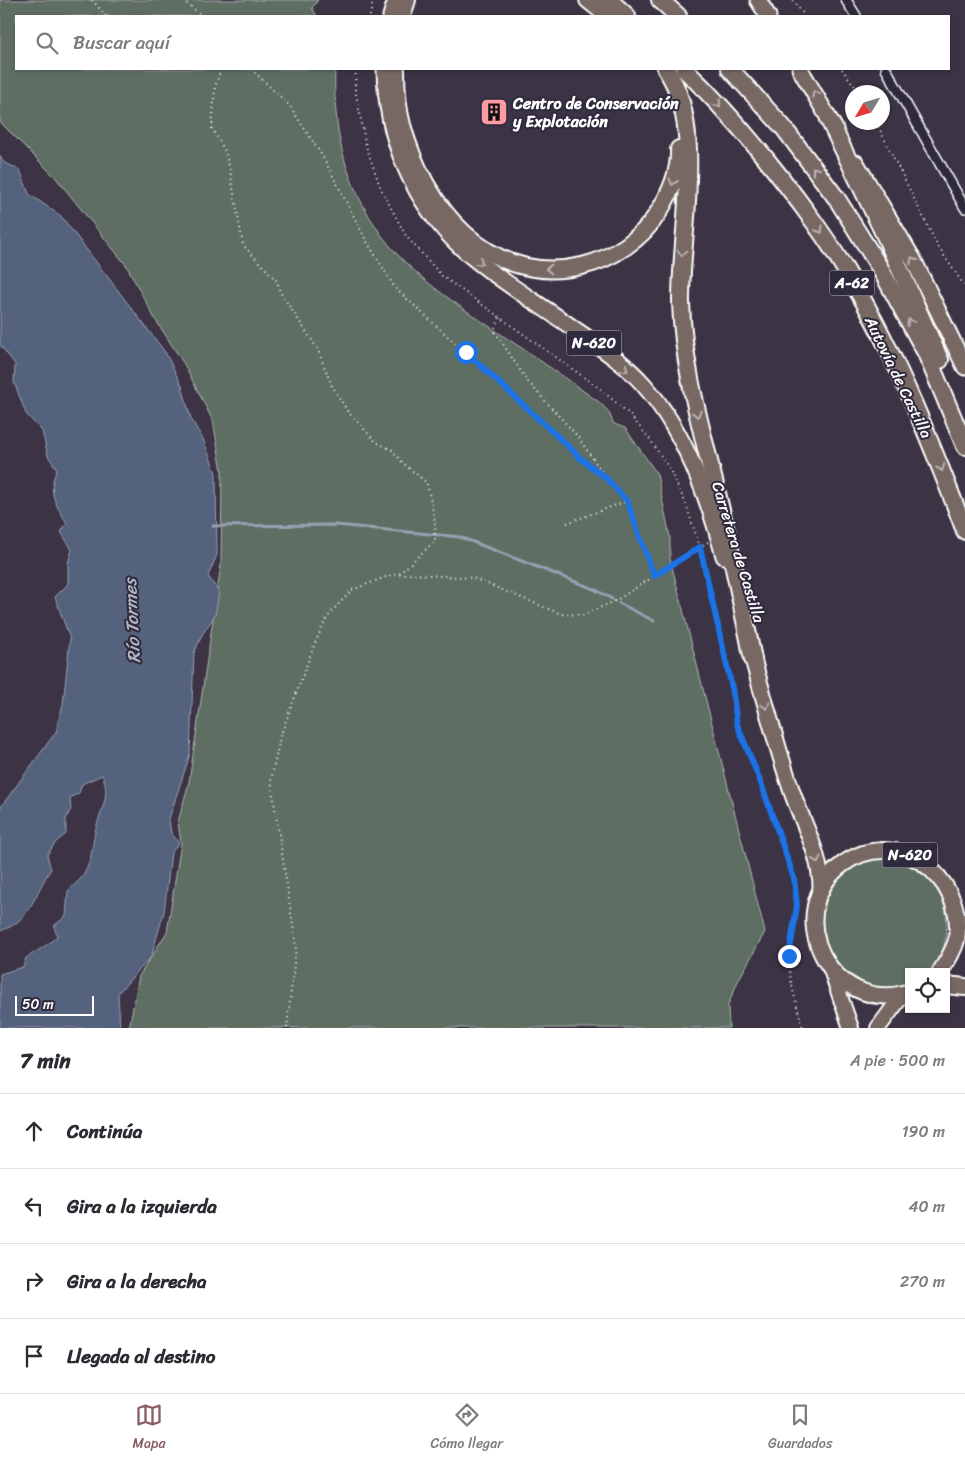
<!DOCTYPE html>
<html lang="es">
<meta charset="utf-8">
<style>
:root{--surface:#fff;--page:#f7f7f7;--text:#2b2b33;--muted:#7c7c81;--line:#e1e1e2;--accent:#8a5d65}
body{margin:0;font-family:Sriracha,sans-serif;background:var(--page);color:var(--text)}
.controls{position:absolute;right:15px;bottom:15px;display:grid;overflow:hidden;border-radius:0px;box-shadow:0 1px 4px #0004}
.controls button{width:45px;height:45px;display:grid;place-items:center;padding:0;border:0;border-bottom:1px solid var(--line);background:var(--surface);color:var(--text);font:25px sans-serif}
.compass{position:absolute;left:845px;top:85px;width:45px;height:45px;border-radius:50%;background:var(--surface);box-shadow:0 1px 4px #0004;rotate:232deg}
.scale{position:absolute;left:15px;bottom:12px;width:79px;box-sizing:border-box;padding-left:5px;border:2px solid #fff;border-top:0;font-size:14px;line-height:18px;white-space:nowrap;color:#fff;-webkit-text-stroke:4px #2f2a3d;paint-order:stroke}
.stop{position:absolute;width:15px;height:15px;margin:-11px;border:4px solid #1a73e8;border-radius:50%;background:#fff}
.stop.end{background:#1a73e8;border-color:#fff;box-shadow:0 1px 5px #0008}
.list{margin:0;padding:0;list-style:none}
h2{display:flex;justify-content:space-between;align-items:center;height:65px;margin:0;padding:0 20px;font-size:21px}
h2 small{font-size:16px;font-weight:400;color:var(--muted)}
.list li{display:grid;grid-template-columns:32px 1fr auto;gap:15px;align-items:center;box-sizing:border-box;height:75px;padding:0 20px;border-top:1px solid var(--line)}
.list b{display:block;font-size:19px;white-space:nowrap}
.list em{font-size:16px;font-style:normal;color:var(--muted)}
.icon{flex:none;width:28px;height:28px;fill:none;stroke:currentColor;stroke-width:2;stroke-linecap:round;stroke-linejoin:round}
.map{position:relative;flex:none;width:965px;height:1028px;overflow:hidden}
.search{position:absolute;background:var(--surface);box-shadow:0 1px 4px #0004;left:15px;right:15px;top:15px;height:55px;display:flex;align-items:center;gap:12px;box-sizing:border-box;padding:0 18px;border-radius:0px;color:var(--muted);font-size:19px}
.sheet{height:365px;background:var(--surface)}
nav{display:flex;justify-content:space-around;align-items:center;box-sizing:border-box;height:70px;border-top:1px solid var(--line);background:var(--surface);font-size:14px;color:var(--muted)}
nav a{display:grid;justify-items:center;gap:2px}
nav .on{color:var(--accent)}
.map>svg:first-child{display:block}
.green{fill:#5f6e64;stroke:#afb6b2}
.water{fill:#54627e;stroke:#98a1b2}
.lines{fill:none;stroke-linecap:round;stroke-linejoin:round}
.stream{stroke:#98a1b2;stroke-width:3}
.minor-casing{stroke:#fff;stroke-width:12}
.primary-casing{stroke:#fff;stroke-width:18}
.trunk-casing{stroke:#fff;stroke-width:19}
.motorway-casing{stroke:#fff;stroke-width:20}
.path{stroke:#fff;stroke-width:2;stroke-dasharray:1 4;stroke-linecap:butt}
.minor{stroke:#2f2a3d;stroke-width:9}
.primary{stroke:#776864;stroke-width:14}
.trunk{stroke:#776864;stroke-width:15}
.motorway{stroke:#776864;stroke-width:16}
.oneway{stroke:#bbb4b2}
.route{stroke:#1a73e8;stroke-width:6}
.labels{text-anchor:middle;stroke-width:4;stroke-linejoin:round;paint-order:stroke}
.shield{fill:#2f2a3d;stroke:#c1bfc5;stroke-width:1}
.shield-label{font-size:15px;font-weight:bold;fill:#fff}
.poi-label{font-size:16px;font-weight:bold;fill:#fff;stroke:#2f2a3d;text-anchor:start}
.street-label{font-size:16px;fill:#fff;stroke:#2f2a3d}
.water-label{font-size:18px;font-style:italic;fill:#b2b8c5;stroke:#2f2a3d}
</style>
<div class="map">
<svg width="965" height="1028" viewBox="0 0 965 1028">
<rect width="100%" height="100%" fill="#3c3344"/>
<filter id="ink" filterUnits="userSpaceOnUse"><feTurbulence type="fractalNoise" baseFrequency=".02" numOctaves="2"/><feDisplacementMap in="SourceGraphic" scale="10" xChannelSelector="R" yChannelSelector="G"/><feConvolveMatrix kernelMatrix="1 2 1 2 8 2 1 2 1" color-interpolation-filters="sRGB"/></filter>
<g filter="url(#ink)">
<g class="green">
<path d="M0 0H318L312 8 317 16H16V69H335C333 128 343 177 376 227 406 274 460 306 505 337 537 358 568 380 599 402L608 411 614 424 625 428 657 474 670 537V559L765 932 738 981 728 1005 729 1028H129L139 976 167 932 181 843 178 822 189 782 221 565 222 471 213 421 184 364 155 319 126 265 56 178 0 122Z"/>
<path d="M881 858C942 858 965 927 931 972H909V985C900 986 891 989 882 988 807 984 798 871 881 858Z"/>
</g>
<path class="water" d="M0 156 3 162 20 170 29 194 61 216 165 352 182 386 191 419 203 439 216 473 217 555 208 576 219 592 215 615 202 635 194 653 190 754 169 819 171 833 179 843 171 853 164 912 151 957 118 993 120 1028H0V974L23 967 26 958 48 944 57 936 54 926 66 916 68 891C73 885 81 880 84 874 92 861 92 846 95 832 99 813 112 795 102 775L82 784 79 793 70 798 71 809 66 819V834L56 842 47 855 51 869C35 892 31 922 0 931V808L56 732 63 704 70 639 55 597 68 584V563L72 550 61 532 67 523C55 504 47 492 57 469L48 456 42 431 26 414 14 382 15 364 0 345Z"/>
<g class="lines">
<g class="stream">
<path d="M213 526 336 525 460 537 594 589 612 599"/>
<path d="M619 603 654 621"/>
</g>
<g class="minor-casing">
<g id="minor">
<path d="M846 0 856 16"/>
<path d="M886 69 965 208"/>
</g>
</g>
<g class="primary-casing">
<g id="primary">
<path d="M831 970 851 1028"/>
<path d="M878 1028 904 993"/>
</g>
</g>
<g class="trunk-casing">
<g id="trunk">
<path d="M758 0 768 16"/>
<path d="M391 16 396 0"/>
<path d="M385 69C386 138 413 204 465 251 498 280 538 303 573 328 597 345 625 363 644 385 685 432 708 497 724 556"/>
<path d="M800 69 835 129"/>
<path d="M856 163 913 259 965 367"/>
<path d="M750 648C763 696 776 744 792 792 803 824 822 856 821 891"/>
<path d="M909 992C832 1017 778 912 843 864 896 825 965 876 957 938 954 951 947 961 940 972"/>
</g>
</g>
<g class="motorway-casing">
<g id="motorway">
<path d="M588 0 608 16"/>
<path d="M609 0 627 16"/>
<path d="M660 0 678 16"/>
<path d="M402 16 407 0"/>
<path d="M396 69C396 88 397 107 402 125 424 207 488 287 582 266 612 259 642 239 658 213 670 194 680 171 679 149"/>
<path d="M666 69C706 127 680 233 681 303 683 366 701 427 716 489 730 545 741 602 753 659"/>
<path d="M684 69C732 115 775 168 814 222 879 312 926 428 965 531"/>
<path d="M730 69 783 127 837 199 880 268 926 353 965 446"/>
<path d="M829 120 887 240 940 360"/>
<path d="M946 985 965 987"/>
</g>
</g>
<g class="path">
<path d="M92 0 106 16"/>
<path d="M183 0 202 16"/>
<path d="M793 0 805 16"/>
<path d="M370 16 373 0"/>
<path d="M221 69 215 87 212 128 225 151 230 170 243 245 277 281 280 292 317 348 332 386 348 412 376 442 392 450 404 464 427 483 435 522V541L399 574"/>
<path d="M225 69H234"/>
<path d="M251 69 289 105 323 157 366 240 395 288 585 462 606 478"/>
<path d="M356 69 355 89 366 146 381 189 406 236 442 276 599 388 627 412 649 438 669 468 686 504 700 547 733 689 737 725 761 783 794 878C800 904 790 928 789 955 788 980 797 1004 803 1028"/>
<path d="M842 69 859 92"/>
<path d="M876 122 937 245 965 287"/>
<path d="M500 318 495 328V332L528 382 578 437 606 478 627 501 653 576"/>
<path d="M567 523 627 501"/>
<path d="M287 1028 296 946 271 781 280 737 313 648 324 623 333 610 352 590 391 575 414 574 473 578 561 614 583 615 615 601 708 542"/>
</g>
<use href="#minor" class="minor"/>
<use href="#primary" class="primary"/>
<use href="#trunk" class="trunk"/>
<use href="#motorway" class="motorway"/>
</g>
<defs><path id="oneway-chevron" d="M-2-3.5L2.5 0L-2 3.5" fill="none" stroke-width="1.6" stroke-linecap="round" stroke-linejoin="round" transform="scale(1.25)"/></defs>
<g class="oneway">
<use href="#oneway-chevron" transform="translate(815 94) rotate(-119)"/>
<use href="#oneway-chevron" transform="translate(718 104) rotate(48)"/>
<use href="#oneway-chevron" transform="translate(815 170) rotate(-127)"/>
<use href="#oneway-chevron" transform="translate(673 182) rotate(107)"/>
<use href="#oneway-chevron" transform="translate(820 230) rotate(58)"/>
<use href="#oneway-chevron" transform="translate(682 253) rotate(94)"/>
<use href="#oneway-chevron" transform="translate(913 260) rotate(-118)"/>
<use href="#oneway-chevron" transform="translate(480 262) rotate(36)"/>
<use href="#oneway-chevron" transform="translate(549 269) rotate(-179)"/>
<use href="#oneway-chevron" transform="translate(910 322) rotate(-118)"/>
<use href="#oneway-chevron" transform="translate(625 369) rotate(40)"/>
<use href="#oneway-chevron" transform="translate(697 414) rotate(76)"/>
<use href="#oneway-chevron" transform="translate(941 468) rotate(69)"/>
<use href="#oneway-chevron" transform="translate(766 706) rotate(75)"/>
<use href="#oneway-chevron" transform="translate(817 860) rotate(75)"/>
</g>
</g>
<g class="lines" filter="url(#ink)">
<path class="route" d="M466 352 585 462 606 478 627 501 654 576 700 547 732 688 737 724 761 783 794 878 797 906 789 956"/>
</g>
<defs>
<g id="building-square" transform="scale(1.4375)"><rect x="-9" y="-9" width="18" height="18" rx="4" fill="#ff9aa2" stroke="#2f2a3d"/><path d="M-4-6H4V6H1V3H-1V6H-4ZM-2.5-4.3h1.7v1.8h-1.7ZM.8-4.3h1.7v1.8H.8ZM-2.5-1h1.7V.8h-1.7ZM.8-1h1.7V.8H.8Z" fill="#111"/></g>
</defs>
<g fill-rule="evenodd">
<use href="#building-square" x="494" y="112"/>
</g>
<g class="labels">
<g class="shield">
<rect x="829.5" y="270.5" width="45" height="25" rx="4"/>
<rect x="566.5" y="330.5" width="55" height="25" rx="4"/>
<rect x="882.5" y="842.5" width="55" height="25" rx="4"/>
</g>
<g class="shield-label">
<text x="852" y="288">A-62</text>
<text x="594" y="348">N-620</text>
<text x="910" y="860">N-620</text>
</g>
<g class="poi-label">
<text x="513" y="109">Centro de Conservación<tspan x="513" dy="18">y Explotación</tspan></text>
</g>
<g class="street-label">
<text transform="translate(899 377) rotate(64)" y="6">Autovía de Castilla</text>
<text transform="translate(739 552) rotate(73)" y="6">Carretera de Castilla</text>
</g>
<g class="water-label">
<text transform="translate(132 621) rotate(-93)" y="6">Río Tormes</text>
</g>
</g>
</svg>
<div class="controls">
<button><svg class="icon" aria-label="locate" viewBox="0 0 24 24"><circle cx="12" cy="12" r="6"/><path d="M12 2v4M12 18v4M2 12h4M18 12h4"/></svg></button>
</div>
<svg class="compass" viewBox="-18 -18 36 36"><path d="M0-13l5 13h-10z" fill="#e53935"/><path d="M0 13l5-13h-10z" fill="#7c7c81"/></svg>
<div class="scale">50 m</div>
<div class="stop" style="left:466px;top:352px"></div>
<div class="stop end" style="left:789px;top:956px"></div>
<div class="search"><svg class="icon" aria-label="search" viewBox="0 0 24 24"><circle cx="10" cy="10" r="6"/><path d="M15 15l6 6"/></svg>Buscar aquí</div>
</div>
<section class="sheet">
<h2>7 min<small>A pie · 500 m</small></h2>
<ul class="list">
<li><svg class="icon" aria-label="ahead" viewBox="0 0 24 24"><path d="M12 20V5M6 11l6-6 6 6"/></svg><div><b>Continúa</b></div><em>190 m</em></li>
<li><svg class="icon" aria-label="left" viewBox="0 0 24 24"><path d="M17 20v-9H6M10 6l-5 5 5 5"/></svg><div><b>Gira a la izquierda</b></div><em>40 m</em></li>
<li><svg class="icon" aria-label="right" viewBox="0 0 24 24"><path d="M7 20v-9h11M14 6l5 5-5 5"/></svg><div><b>Gira a la derecha</b></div><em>270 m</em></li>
<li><svg class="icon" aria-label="arrive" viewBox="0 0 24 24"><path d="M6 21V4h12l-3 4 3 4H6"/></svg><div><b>Llegada al destino</b></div></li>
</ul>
</section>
<nav>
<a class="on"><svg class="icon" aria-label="map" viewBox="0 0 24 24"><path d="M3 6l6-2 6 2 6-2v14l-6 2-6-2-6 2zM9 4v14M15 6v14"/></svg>Mapa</a>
<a><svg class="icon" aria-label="directions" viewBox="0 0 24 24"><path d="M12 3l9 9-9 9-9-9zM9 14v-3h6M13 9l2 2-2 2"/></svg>Cómo llegar</a>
<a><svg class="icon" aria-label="saved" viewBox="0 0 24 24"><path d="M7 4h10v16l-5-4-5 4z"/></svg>Guardados</a>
</nav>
